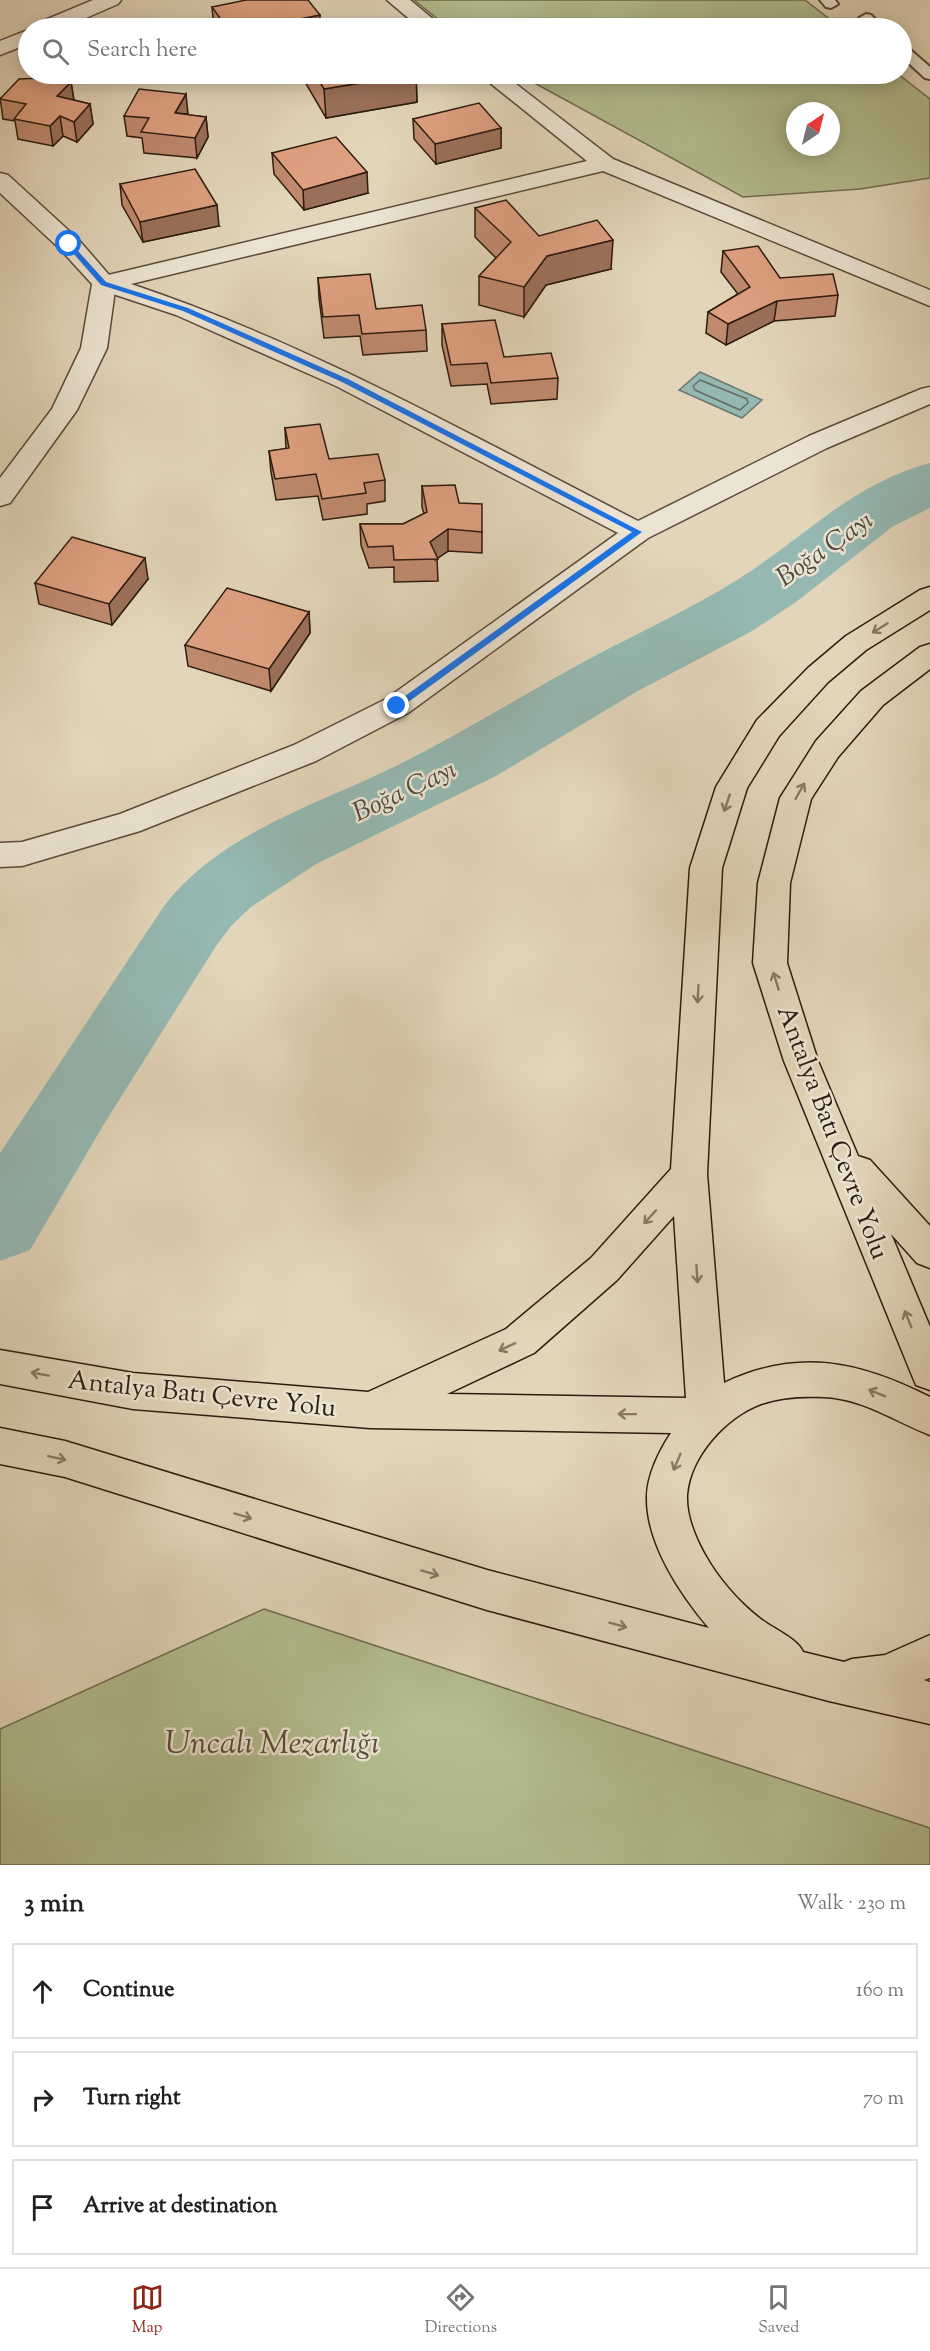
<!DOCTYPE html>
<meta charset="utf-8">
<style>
:root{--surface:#fff;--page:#f2f2f2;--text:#202124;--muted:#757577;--line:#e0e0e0;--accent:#8f2418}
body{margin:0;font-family:"Sorts Mill Goudy",serif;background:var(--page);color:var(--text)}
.compass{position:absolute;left:786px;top:102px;width:54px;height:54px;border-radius:50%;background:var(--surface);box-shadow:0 3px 15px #0003;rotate:35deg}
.stop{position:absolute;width:18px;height:18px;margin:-14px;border:4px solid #1a73e8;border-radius:50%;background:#fff}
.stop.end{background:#1a73e8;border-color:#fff;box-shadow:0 2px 6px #0008}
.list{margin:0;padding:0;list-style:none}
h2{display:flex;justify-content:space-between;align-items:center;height:78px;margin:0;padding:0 24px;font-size:26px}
h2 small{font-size:20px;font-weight:400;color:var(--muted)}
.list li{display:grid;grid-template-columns:39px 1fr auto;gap:18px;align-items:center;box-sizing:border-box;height:96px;margin:0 12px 12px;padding:0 12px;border:2px solid var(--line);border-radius:0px}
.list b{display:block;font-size:22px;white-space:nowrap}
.list em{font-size:20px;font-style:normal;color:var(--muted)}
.icon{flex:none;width:33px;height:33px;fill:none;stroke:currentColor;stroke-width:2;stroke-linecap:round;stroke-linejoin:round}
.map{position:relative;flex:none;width:930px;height:1865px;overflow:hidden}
.search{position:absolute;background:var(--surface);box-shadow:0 3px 15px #0003;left:18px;right:18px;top:18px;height:66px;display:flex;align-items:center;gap:15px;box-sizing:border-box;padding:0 21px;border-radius:33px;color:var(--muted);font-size:22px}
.sheet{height:402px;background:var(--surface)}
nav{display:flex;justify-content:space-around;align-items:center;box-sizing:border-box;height:84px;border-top:2px solid var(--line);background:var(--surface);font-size:16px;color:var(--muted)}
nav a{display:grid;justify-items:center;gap:3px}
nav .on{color:var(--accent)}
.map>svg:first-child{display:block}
.green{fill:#b3bd8f;stroke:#706c50;stroke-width:1.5;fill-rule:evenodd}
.water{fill:#95b8b2;stroke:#6c7971;stroke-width:1.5}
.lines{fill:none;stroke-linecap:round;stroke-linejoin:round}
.shore{stroke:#626a61;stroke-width:1.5}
.river{fill:#95b8b2;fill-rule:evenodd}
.service-casing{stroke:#5b4a3a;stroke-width:4}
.minor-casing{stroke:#5b4a3a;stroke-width:3}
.tertiary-casing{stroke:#5b4a3a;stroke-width:3}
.trunk-casing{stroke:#2e1b10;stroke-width:3}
.service{fill:#ece4d2;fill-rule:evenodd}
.minor{fill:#ece4d2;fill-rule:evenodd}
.tertiary{fill:#ece4d2;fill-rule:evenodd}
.trunk{fill:#e2d5b9;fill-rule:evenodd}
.wall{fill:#bf8a6e;stroke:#2e1b10;stroke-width:1.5}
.shaded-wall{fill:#9b705a;stroke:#2e1b10;stroke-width:1.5}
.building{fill:#dea080;stroke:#2e1b10;stroke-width:1.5}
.oneway{stroke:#887864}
.route{fill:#1a73e8}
.labels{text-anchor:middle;stroke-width:5;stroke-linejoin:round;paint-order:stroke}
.street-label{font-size:26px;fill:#2e1b10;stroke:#ece4d2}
.water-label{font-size:27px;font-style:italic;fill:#4d4a41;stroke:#ece4d2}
.near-park-label{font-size:32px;font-style:italic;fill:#564c36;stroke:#ece4d2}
</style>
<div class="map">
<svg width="930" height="1865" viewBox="0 0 930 1865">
<rect width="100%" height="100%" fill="#e2d5b9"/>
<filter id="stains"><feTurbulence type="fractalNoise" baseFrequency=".00333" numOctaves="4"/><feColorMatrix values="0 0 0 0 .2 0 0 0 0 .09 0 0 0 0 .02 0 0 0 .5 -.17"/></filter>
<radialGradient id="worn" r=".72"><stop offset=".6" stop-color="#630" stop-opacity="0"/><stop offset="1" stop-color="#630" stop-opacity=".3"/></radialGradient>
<g class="green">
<path d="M414 0H805L841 28H449Z"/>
<path d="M518 74H898L930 99V178L860 189 743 197ZM795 111H831V147H795Z"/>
<path d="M264 1609 930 1828V1865H0V1729Z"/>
</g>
<path class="water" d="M700 372 762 400 742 418 679 390Z"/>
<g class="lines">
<path class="shore" d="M700 380 747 399 748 403 740 410 695 390 693 386Z"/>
<path class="river" d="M930 463V508L892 527 796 602 752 631 636 692 496 776 316 864 251 907 231 926 216 946 104 1124 30 1250 0 1261V1153L164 906C222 831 320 804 402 763 466 731 526 693 589 659 638 633 689 610 737 580 803 539 851 484 930 463Z"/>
<g class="service-casing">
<g id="service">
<path d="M820 0H835L838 4 831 8 826 7Z"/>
<path d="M866 14 871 15 884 28H869L859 18Z"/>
<path d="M902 46 907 47 930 67V79L925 78 902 57Z"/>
</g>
</g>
<g class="minor-casing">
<g id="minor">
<path d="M93 0H121L118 4 63 28H35L38 23Z"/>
<path d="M387 0H410L444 28H420Z"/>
<path d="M28 30V44L0 55V41Z"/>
<path d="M479 74H503L613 159 930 290V306L603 171 131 284C308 343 472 436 638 521L809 436 921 389 930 387V404L827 448 648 538 408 713 316 761 140 831 22 866 0 867V843L22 842 120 814 294 745 386 699 618 533 336 386 176 315 95 288 92 283 95 278 104 276 587 161Z"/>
</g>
</g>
<g class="tertiary-casing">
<path id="tertiary" d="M0 173 8 175 78 239 116 283 107 348 77 410 10 503 0 506V478L52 409 81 348 92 284 60 249 0 193Z"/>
</g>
<g class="trunk-casing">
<g id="trunk">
<path d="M930 587V610L866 650 828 682 779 736 747 788 722 868 707 1174 724 1383C798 1348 859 1361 930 1397V1435C894 1421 864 1399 824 1397 803 1396 781 1397 761 1404 726 1417 690 1456 687 1495 686 1515 695 1537 705 1555 718 1578 737 1600 758 1617 771 1628 797 1638 803 1652L844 1662 852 1659 885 1655 930 1635V1678L924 1680 930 1682V1724L829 1701 487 1610 65 1477 0 1464V1428L65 1441 487 1570 709 1628C680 1594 646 1543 647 1497 647 1476 659 1451 671 1433L370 1428 133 1409 0 1384V1350L133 1373 368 1392 506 1329 591 1258 671 1169 690 868 716 787 757 720 808 668 846 636 920 590ZM674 1216 686 1398 447 1394 534 1353 617 1280Z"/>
<path d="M930 644V669L883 705 838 757 811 799 790 883 787 963 818 1061 858 1156 870 1160 930 1226V1268L917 1263 891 1234 930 1327V1390L916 1385 911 1373 784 1061 753 963 758 883 780 798 816 741 861 691 920 647Z"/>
</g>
</g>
<use href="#service" class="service"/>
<use href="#minor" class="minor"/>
<use href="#tertiary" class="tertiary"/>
<use href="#trunk" class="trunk"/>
</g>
<g class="wall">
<path d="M212 7 320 28H215L214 27Z"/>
<path d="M304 74H416L417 102 326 118 305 82Z"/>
<path d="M71 82 74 100 90 104 93 124 77 142 63 136 53 146 18 139 15 121 3 119 0 98Z"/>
<path d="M188 115 206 117 208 137 197 158 144 153 142 138 127 136 124 116Z"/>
<path d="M413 119 501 128V148L436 164 414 139Z"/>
<path d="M272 153 368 193 304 210 274 174Z"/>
<path d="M120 184 219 226 143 242 122 205Z"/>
<path d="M475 208 539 236 611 269 546 285 524 317 479 305V276L496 258 475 237Z"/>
<path d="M723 251 780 278 838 295 835 316 774 321 726 345 706 333 708 312 738 294 721 272Z"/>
<path d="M318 278 376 309 426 330 427 351 363 355 360 336 324 338 319 298Z"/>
<path d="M442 324 504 357 558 378 557 399 491 404 487 384 451 386 442 345Z"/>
<path d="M285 428 329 459 385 480V501L367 504V514L323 520 318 496 276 500 271 472 269 451 286 449Z"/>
<path d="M422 486 459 503 482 532V553L448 551 437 558 438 581 394 582V567L369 568 361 545 360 524H403L424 514 422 507Z"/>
<path d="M148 579 112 625 39 604 35 583Z"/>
<path d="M309 612 310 633 271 691 188 666 185 645Z"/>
</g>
<g class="shaded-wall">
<path d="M320 15V28H254Z"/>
<path d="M416 74 417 102 326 118 324 89Z"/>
<path d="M71 82 74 102 57 96Z"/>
<path d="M186 94 188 114 175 113Z"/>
<path d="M90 104 93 124 77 142 74 122Z"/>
<path d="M60 116 63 136 53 146 50 126Z"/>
<path d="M206 117 208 137 197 158 195 138Z"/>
<path d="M501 128V148L436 164 435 144Z"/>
<path d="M367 172 368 193 304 210 303 190Z"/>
<path d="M217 205 219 226 143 242 140 222Z"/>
<path d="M613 240 611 269 546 285 524 317V287L547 256Z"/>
<path d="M777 301 774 321 726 345 728 324Z"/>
<path d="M448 529V551L435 560 430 542Z"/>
<path d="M145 558 148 579 112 625 109 604Z"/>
<path d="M309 612 310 633 271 691 269 669Z"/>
</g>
<g class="building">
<path d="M246 0H308L320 15 254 28H227L212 7Z"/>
<path d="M315 74H414L324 89Z"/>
<path d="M45 78 71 82 57 96 90 104 74 122 60 116 50 126 14 119 26 104 0 99 19 79Z"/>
<path d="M139 89 186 94 175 113 206 117 195 138 141 132 149 118 124 116Z"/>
<path d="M479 103 501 128 435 144 413 119Z"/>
<path d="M336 137 367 172 303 190 272 153Z"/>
<path d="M195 169 217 205 140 222 120 184Z"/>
<path d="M506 200 539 236 597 220 613 240 547 256 524 287 479 276 511 242 475 208Z"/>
<path d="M758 246 780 278 833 274 838 295 777 301 728 324 708 312 750 287 723 251Z"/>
<path d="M370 274 376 309 422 305 426 330 362 334 359 315 323 317 318 278Z"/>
<path d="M495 320 504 357 551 353 558 378 491 383 487 363 451 365 442 324Z"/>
<path d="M320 424 329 459 378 454 385 480 364 483 366 493 322 499 316 474 275 479 269 451 289 448 285 428Z"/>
<path d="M455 485 459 503 482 504V532L448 529 430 542 438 559 394 560 393 546 368 547 360 524H403L427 512 422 486Z"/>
<path d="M72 537 145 558 109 604 35 583Z"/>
<path d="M227 588 309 612 269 669 185 645Z"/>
</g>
<defs><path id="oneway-shaft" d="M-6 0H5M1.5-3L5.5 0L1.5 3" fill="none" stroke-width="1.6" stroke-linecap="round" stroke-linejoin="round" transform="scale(1.5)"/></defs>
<g class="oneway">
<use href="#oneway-shaft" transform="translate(880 628) rotate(148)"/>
<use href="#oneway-shaft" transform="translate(800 791) rotate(-60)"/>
<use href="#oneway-shaft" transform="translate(727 803) rotate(108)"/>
<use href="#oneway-shaft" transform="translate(776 981) rotate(-107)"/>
<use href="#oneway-shaft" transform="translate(698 994) rotate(93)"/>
<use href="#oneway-shaft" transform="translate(650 1217) rotate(132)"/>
<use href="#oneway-shaft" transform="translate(697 1274) rotate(86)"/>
<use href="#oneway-shaft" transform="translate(908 1319) rotate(-112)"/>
<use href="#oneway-shaft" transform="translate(507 1347) rotate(155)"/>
<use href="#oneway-shaft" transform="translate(40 1374) rotate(-170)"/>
<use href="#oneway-shaft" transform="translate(877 1393) rotate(-158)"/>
<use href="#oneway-shaft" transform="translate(627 1414) rotate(-179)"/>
<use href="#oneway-shaft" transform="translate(57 1458) rotate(12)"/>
<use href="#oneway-shaft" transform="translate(677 1462) rotate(113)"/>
<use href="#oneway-shaft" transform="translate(243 1516) rotate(17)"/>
<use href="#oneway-shaft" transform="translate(430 1573) rotate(17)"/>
<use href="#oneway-shaft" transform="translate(618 1625) rotate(15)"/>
</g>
<path class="route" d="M69 241 106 282 188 308 348 379 642 532 400 708H394V704L632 532 342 382 183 311 101 285 66 245Z"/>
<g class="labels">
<g class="street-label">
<text transform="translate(834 1132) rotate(69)" y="9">Antalya Batı Çevre Yolu</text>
<text transform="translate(202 1393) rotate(6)" y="9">Antalya Batı Çevre Yolu</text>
</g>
<g class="water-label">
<text transform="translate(824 548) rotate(-35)" y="9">Boğa Çayı</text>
<text transform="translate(404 790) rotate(-25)" y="9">Boğa Çayı</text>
</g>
<g class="near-park-label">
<text x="272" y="1753">Uncalı Mezarlığı</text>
</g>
</g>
<rect width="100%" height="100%" filter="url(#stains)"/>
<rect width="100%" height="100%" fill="url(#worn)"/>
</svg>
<svg class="compass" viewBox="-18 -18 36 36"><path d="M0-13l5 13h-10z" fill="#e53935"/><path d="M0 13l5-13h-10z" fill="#757577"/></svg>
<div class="stop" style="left:69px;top:244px"></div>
<div class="stop end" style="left:397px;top:706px"></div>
<div class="search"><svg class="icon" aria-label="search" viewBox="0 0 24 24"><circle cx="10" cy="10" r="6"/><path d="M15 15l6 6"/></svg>Search here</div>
</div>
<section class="sheet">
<h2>3 min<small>Walk · 230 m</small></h2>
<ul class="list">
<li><svg class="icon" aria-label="ahead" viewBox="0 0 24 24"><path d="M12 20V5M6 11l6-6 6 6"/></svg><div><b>Continue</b></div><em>160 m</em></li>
<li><svg class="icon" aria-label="right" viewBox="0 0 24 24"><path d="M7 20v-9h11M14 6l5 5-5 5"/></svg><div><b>Turn right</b></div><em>70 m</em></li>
<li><svg class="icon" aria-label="arrive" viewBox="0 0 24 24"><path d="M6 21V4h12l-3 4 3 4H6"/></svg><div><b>Arrive at destination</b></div></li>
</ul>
</section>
<nav>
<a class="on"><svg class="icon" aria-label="map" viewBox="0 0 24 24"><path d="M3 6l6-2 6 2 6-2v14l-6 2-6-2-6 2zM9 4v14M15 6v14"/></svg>Map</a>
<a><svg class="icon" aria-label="directions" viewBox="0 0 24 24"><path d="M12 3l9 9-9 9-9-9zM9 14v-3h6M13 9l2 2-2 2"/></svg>Directions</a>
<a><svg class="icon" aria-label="saved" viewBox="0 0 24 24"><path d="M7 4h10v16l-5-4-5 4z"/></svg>Saved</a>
</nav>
